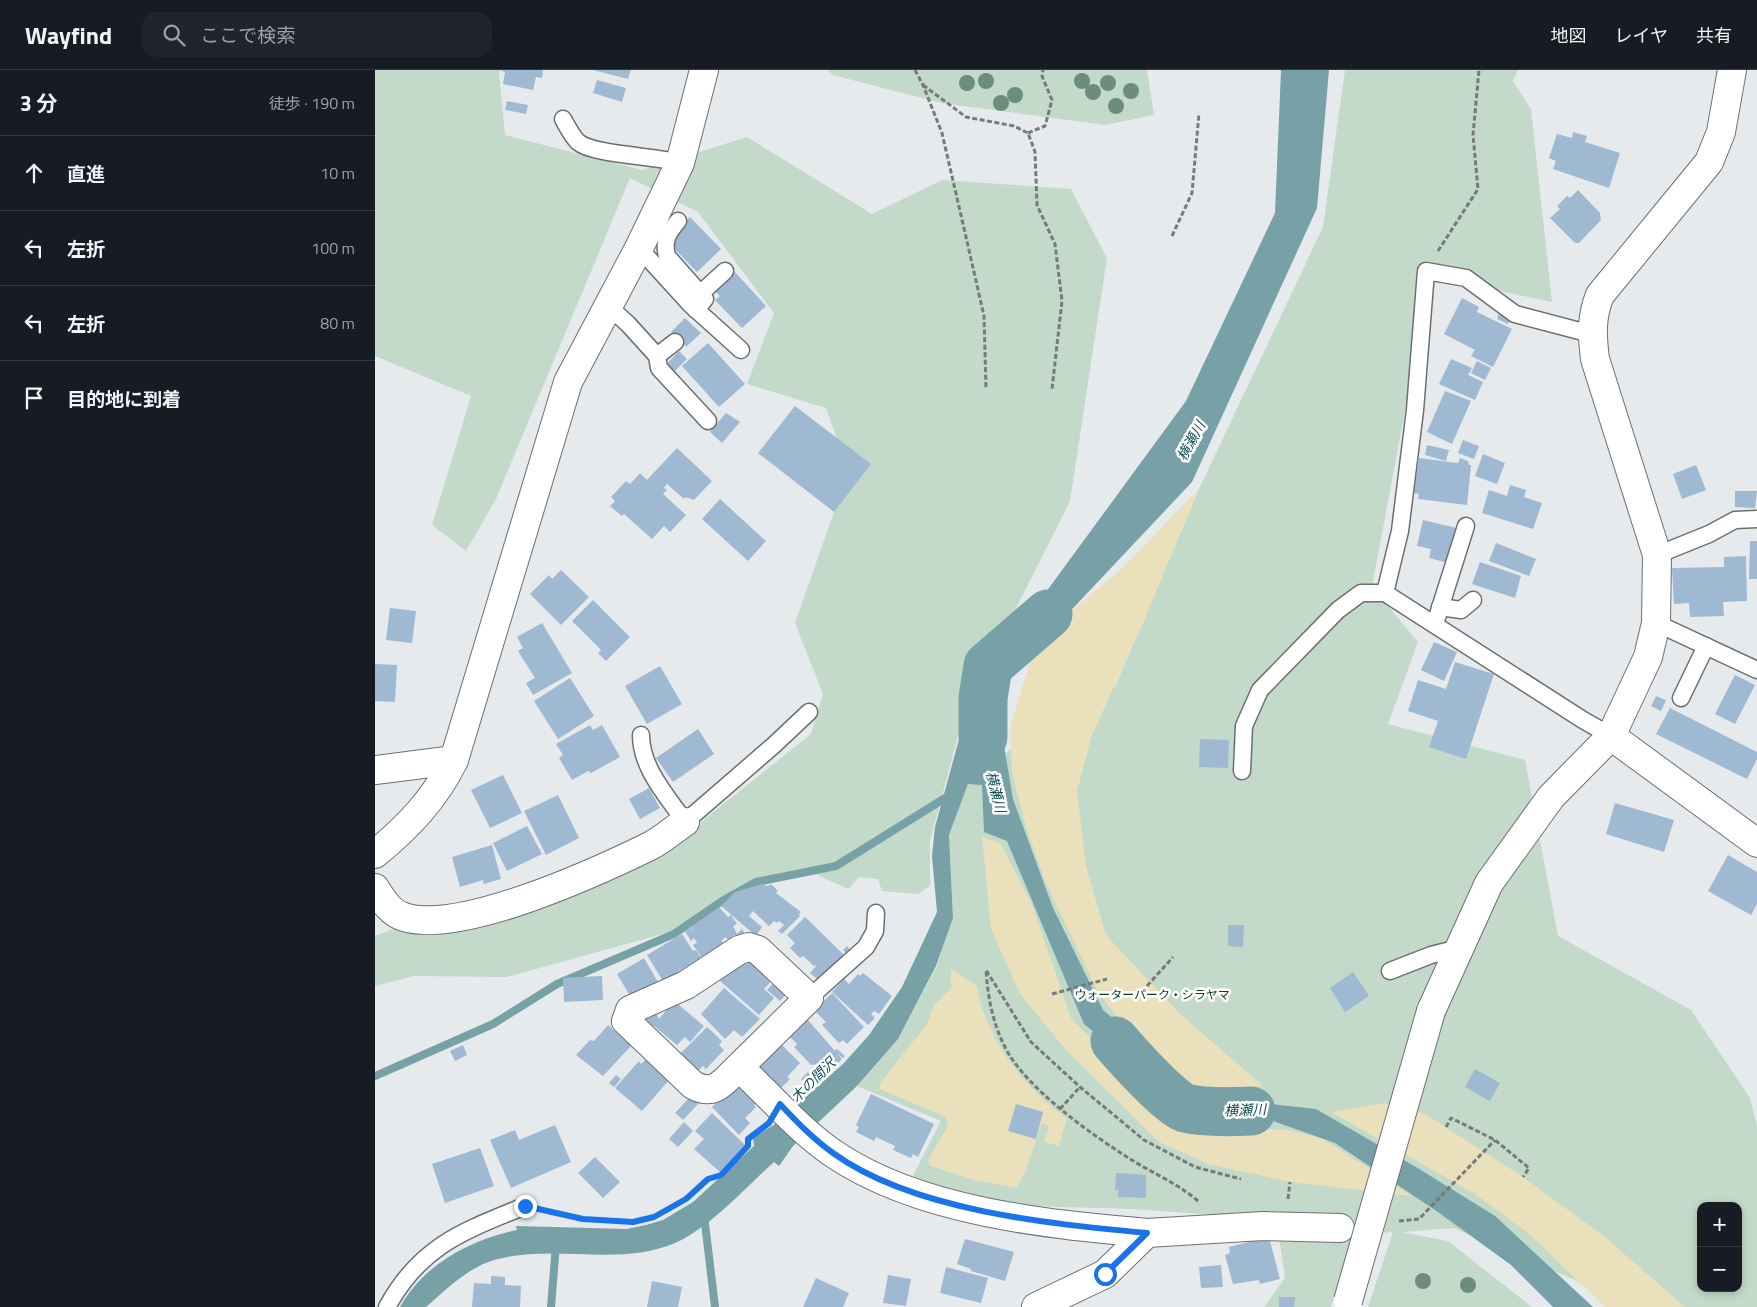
<!DOCTYPE html>
<html lang="ja">
<meta charset="utf-8">
<style>
:root{--surface:#171b24;--page:#20242c;--text:#f1f3f6;--muted:#9ea1a6;--line:#363941}
body{margin:0;font-family:"Titillium Web","Noto Sans JP",sans-serif;background:var(--page);color:var(--text)}
.controls{position:absolute;right:15px;bottom:15px;display:grid;overflow:hidden;border-radius:10px;box-shadow:0 2px 8px #0003}
.controls button{width:45px;height:45px;display:grid;place-items:center;padding:0;border:0;border-bottom:1px solid var(--line);background:var(--surface);color:var(--text);font:25px sans-serif}
.stop{position:absolute;width:15px;height:15px;margin:-11px;border:4px solid #1a73e8;border-radius:50%;background:#fff}
.stop.end{background:#1a73e8;border-color:#fff;box-shadow:0 1px 5px #0008}
.list{margin:0;padding:0;list-style:none}
h2{display:flex;justify-content:space-between;align-items:center;height:65px;margin:0;padding:0 20px;font-size:21px}
h2 small{font-size:16px;font-weight:400;color:var(--muted)}
.list li{display:grid;grid-template-columns:32px 1fr auto;gap:15px;align-items:center;box-sizing:border-box;height:75px;padding:0 20px;border-top:1px solid var(--line)}
.list b{display:block;font-size:19px;white-space:nowrap}
.list em{font-size:16px;font-style:normal;color:var(--muted)}
.icon{flex:none;width:28px;height:28px;fill:none;stroke:currentColor;stroke-width:2;stroke-linecap:round;stroke-linejoin:round}
.map{position:relative;flex:none;width:1382px;height:1237px;overflow:hidden}
header{display:flex;align-items:center;gap:30px;box-sizing:border-box;height:70px;padding:0 25px;background:var(--surface);border-bottom:1px solid var(--line)}
header strong{font-size:24px}
nav{display:flex;gap:28px;margin-inline-start:auto;font-size:18px}
.search{width:350px;height:45px;background:var(--page);display:flex;align-items:center;gap:12px;box-sizing:border-box;padding:0 18px;border-radius:15px;color:var(--muted);font-size:19px}
main{display:flex}
aside{flex:1;background:var(--surface)}
.map>svg:first-child{display:block}
.green{fill:#c3d9c9;fill-rule:evenodd}
.sand{fill:#eae0bb}
.water{fill:#77a1a6}
.lines{fill:none;stroke-linecap:round;stroke-linejoin:round}
.stream{stroke:#77a1a6;stroke-width:8}
.river{stroke:#77a1a6;stroke-width:49}
.building{fill:#9eb9d1}
.lane-casing{stroke:#6c6f72;stroke-width:19}
.street-casing{stroke:#6c6f72;stroke-width:30}
.secondary-casing{stroke:#6c6f72;stroke-width:30}
.path{stroke:#77797b;stroke-width:3;stroke-dasharray:5 2.5;stroke-linecap:butt}
.lane{stroke:#fff;stroke-width:16}
.street{stroke:#fff;stroke-width:28}
.secondary{stroke:#fff;stroke-width:28}
.street-bridge-casing{stroke:#6c6f72;stroke-width:30;stroke-linecap:butt}
.street-bridge{stroke:#fff;stroke-width:28}
.tree{fill:#6c8c7d}
.route{stroke:#1a73e8;stroke-width:6}
.labels{text-anchor:middle;stroke-width:5;stroke-linejoin:round;paint-order:stroke}
.park-label{font-size:12px;fill:#073f21;stroke:#fff}
.water-label{font-size:14px;font-style:italic;fill:#0f4e54;stroke:#fff}
</style>
<header>
<strong>Wayfind</strong>
<div class="search"><svg class="icon" aria-label="search" viewBox="0 0 24 24"><circle cx="10" cy="10" r="6"/><path d="M15 15l6 6"/></svg>ここで検索</div>
<nav><a>地図</a><a>レイヤ</a><a>共有</a></nav>
</header>
<main>
<aside>
<h2>3 分<small>徒歩 · 190 m</small></h2>
<ul class="list">
<li><svg class="icon" aria-label="ahead" viewBox="0 0 24 24"><path d="M12 20V5M6 11l6-6 6 6"/></svg><div><b>直進</b></div><em>10 m</em></li>
<li><svg class="icon" aria-label="left" viewBox="0 0 24 24"><path d="M17 20v-9H6M10 6l-5 5 5 5"/></svg><div><b>左折</b></div><em>100 m</em></li>
<li><svg class="icon" aria-label="left" viewBox="0 0 24 24"><path d="M17 20v-9H6M10 6l-5 5 5 5"/></svg><div><b>左折</b></div><em>80 m</em></li>
<li><svg class="icon" aria-label="arrive" viewBox="0 0 24 24"><path d="M6 21V4h12l-3 4 3 4H6"/></svg><div><b>目的地に到着</b></div></li>
</ul>
</aside>
<div class="map">
<svg width="1382" height="1237" viewBox="0 0 1382 1237">
<rect width="100%" height="100%" fill="#e7eaed"/>
<g class="green">
<path d="M0 0H125L124 4 130 65 267 100 372 67 497 144 567 110 696 119 732 188 695 431 590 640 555 771V816L543 824 507 821 503 809 484 807 473 819 440 804 360 819 309 858 132 907 39 906 0 916V866L57 844 101 853 321 756 436 664 448 624 420 553 459 442 476 407 451 338 372 314 399 243 323 142 255 108 121 429 91 481 57 455 96 326 0 286Z"/>
<path d="M453 0H772L779 45 730 55 566 33 458 5Z"/>
<path d="M970 0H1143L1138 11 1156 39 1177 232 1051 205 1035 314 997 517 1043 572 1013 654 1150 690 1183 866 1316 940 1375 1028 1382 1056V1237H1263L1079 1158 1027 1162 1073 1171 1157 1237H993L1018 1162 979 1165 956 1237H889L910 1208 901 1146C852 1147 804 1142 756 1139 719 1137 682 1138 646 1135 610 1131 573 1120 539 1107V1104L566 1051 482 1016 523 969 562 896 578 846 574 765 593 714 703 624 740 617 824 419 948 157ZM1326 1136H1363V1218H1326Z"/>
</g>
<g class="sand">
<path d="M824 419 768 553 717 665 702 721 711 796 731 865 804 943 888 1016 823 1024 784 1000 723 922 670 811 651 757 637 703 635 659 655 591 687 549 745 500Z"/>
<path d="M607 766 626 774 658 837 696 948 778 1033 820 1056 914 1060 948 1069 1037 1126 915 1112 833 1094 784 1072 691 980 645 924 616 859Z"/>
<path d="M576 899 602 916C610 968 649 1018 692 1048L684 1076 669 1072 674 1056 667 1053 651 1101 641 1118 600 1110 555 1096 553 1090 573 1055 571 1047 505 1019V1013L552 954 559 935 576 918Z"/>
<path d="M1009 1033 1050 1044 1148 1107 1230 1167 1310 1237H1230L1153 1163 1100 1124 956 1042Z"/>
</g>
<path class="water" d="M906 0H954L942 138 817 412 636 604 622 634 638 729 678 838 728 940 831 1027 941 1039 1041 1097 1120 1146 1218 1237H1178L1136 1195 1063 1142 960 1073 898 1051 819 1045 709 954 632 771 609 762 607 715 593 714 574 765 578 848 561 896 523 969 482 1016 418 1076 404 1096 399 1092C370 1118 336 1157 300 1173 244 1197 181 1174 123 1189 94 1196 73 1218 51 1237H25C49 1194 95 1170 142 1160L141 1156 252 1159 271 1155 288 1150 318 1132 379 1076 378 1067 399 1055 468 994 494 965 527 917 562 842 557 786 560 757 586 662 605 612 811 331 900 143Z"/>
<g class="lines">
<g class="stream">
<path d="M0 1006 118 954 182 914 299 864 347 831 381 812 461 796 575 725"/>
<path d="M329 1145 340 1237"/>
<path d="M176 1237 181 1174"/>
</g>
<g class="river">
<path d="M608 667V628L613 596 673 544"/>
<path d="M740 971C751 984 796 1034 810 1038 830 1043 856 1042 876 1041"/>
</g>
</g>
<g class="building">
<path d="M125 0H168L167 8 161 7 158 20 128 14 130 2Z"/>
<path d="M218 0H256L253 9Z"/>
<path d="M222 10 251 18 247 32 218 23Z"/>
<path d="M132 31 153 35 151 44 130 40Z"/>
<path d="M1198 62 1212 66 1210 72 1245 83 1234 118 1178 99 1181 91 1174 88 1182 64 1197 68Z"/>
<path d="M1203 120 1225 143 1226 150 1204 173H1200L1175 148 1185 139 1182 136 1192 126 1195 128Z"/>
<path d="M315 147 346 179 322 202 291 170Z"/>
<path d="M358 200 391 236 367 258 340 230 345 226 338 219Z"/>
<path d="M1087 228 1104 237 1102 242 1137 259 1118 297 1096 286 1100 280 1069 264Z"/>
<path d="M1125 241 1137 247 1133 254 1122 249Z"/>
<path d="M310 248 326 263 311 277 296 262Z"/>
<path d="M333 273 370 314 344 337 307 296Z"/>
<path d="M304 281 312 289 297 304 289 297Z"/>
<path d="M1076 289 1097 298 1093 305 1108 312 1100 330 1064 314Z"/>
<path d="M1102 291 1116 298 1110 310 1096 303Z"/>
<path d="M1070 321 1096 331 1077 374 1052 362Z"/>
<path d="M420 336 496 394 459 442 383 383Z"/>
<path d="M351 343 365 352 347 373 335 362Z"/>
<path d="M1088 370 1104 376 1099 389 1083 383Z"/>
<path d="M1052 375 1074 380 1071 391 1050 385Z"/>
<path d="M302 378 337 411 319 430 310 427 309 429 292 414 289 418 292 420 288 424 311 445 295 462 289 456 277 469 249 444 247 446 235 436 240 431 236 427 251 411 255 414 265 403 272 410Z"/>
<path d="M1108 384 1130 393 1122 414 1100 406Z"/>
<path d="M1044 388 1083 393 1085 388 1093 391 1094 395H1096L1092 435 1043 429 1044 424 1039 423Z"/>
<path d="M1321 395 1331 420 1307 429 1298 404Z"/>
<path d="M1135 415 1151 420 1149 427 1167 433 1158 459 1107 443 1114 420 1132 426Z"/>
<path d="M1360 421H1382L1380 438 1360 437Z"/>
<path d="M345 429 391 471 373 491 327 449Z"/>
<path d="M1048 450 1086 459 1077 494 1054 488 1056 479 1042 476Z"/>
<path d="M1375 471H1382V509H1374Z"/>
<path d="M1121 473 1161 489 1154 506 1114 491Z"/>
<path d="M1371 486 1372 531 1348 532 1349 546 1315 547 1314 533 1299 534 1297 498 1349 497V487Z"/>
<path d="M1105 492 1146 506 1140 528 1097 514Z"/>
<path d="M186 500 214 527 186 555 155 524 174 505 177 509Z"/>
<path d="M218 530 255 567 231 591 223 583 226 580 197 551Z"/>
<path d="M15 538 41 541 37 573 11 570Z"/>
<path d="M167 553 197 603 158 625 151 613 160 608 143 581 148 578 142 567Z"/>
<path d="M1059 572 1082 582 1069 611 1046 600Z"/>
<path d="M1080 592 1119 604 1091 689 1054 677 1063 651 1033 641 1043 610 1071 619Z"/>
<path d="M0 594 22 595 20 632 0 631Z"/>
<path d="M285 596 307 634 272 654 250 616Z"/>
<path d="M1360 605 1380 615 1360 654 1340 644Z"/>
<path d="M195 608 219 646 183 669 159 631Z"/>
<path d="M1281 626 1291 630 1286 641 1276 636Z"/>
<path d="M1295 638 1382 682V689L1372 709 1281 664Z"/>
<path d="M215 655 218 660 227 655 245 687 216 703 213 701 197 710 184 688 188 685 181 674Z"/>
<path d="M323 659 339 684 298 712 281 688Z"/>
<path d="M825 669 854 670 853 698 824 697Z"/>
<path d="M128 705 147 743 115 758 96 720Z"/>
<path d="M274 718 285 738 265 749 254 729Z"/>
<path d="M183 725 204 768 171 785 149 741Z"/>
<path d="M1240 733 1299 750 1289 782 1231 764Z"/>
<path d="M152 756 167 784 132 801 118 773Z"/>
<path d="M117 775 126 809 109 814 108 810 85 817 77 787Z"/>
<path d="M1353 785 1382 802V834L1376 845 1333 821Z"/>
<path d="M387 814 393 816 396 814 403 821 401 823 426 842 424 844 425 846 407 864 403 861 409 855 404 851 402 853 399 851 394 856 378 841 374 846 387 857 381 866 346 836 360 822Z"/>
<path d="M344 837 353 847 356 845 362 854 358 856 362 864 367 859 371 866 363 872 359 865 353 870 351 867 347 870 349 877 339 885 337 882 330 892 318 875 322 873 319 868 316 871 310 861 315 857 319 863 316 857Z"/>
<path d="M430 847 469 885 442 909 435 903 442 895 439 896 428 886 425 888 415 878 420 873 412 865Z"/>
<path d="M853 855H869L868 877 853 876Z"/>
<path d="M307 864 318 881 321 880 328 891 321 895 319 892 288 911 272 885Z"/>
<path d="M472 876 475 880 471 883 468 880Z"/>
<path d="M374 886 399 908 389 919 399 928 384 945 345 911 361 892Z"/>
<path d="M269 888 284 914 257 929 242 904Z"/>
<path d="M978 902 994 926 970 942 955 918Z"/>
<path d="M488 903 517 926 504 944 499 941 496 944 500 948 493 955 457 922 469 909 474 914 483 904 485 906Z"/>
<path d="M227 906 228 930 189 932 188 908Z"/>
<path d="M402 909 415 920 405 931 392 920Z"/>
<path d="M349 918 385 949 367 967 359 960 350 969 326 944Z"/>
<path d="M457 923 489 957 472 974 468 970 464 973 447 955 451 952 439 940Z"/>
<path d="M299 931 329 956 315 972 310 967 302 975 279 956 274 958 269 950 281 943 284 949Z"/>
<path d="M432 949 467 989 453 1003 444 994 436 995 419 977 422 974 414 966Z"/>
<path d="M233 955 256 976 228 1006 201 985 215 970 219 971Z"/>
<path d="M332 957 347 971 344 975 349 980 331 999 328 996 320 1004 302 987Z"/>
<path d="M404 972 425 993 412 1007 415 1009 403 1021 379 998Z"/>
<path d="M88 975 92 985 80 991 75 981Z"/>
<path d="M462 979 470 986 468 988 459 981Z"/>
<path d="M272 988 295 1009 267 1041 240 1018 264 991 266 994Z"/>
<path d="M1100 999 1125 1013 1115 1031 1090 1017Z"/>
<path d="M433 1002 442 1011 435 1017 426 1009Z"/>
<path d="M241 1005 246 1009 239 1017 234 1013Z"/>
<path d="M361 1012 385 1029 379 1035 381 1037 370 1048 375 1053 364 1065 337 1037Z"/>
<path d="M496 1024 559 1054 543 1087 538 1084 536 1088 518 1080 520 1076 501 1067 499 1071 481 1062 484 1057 481 1055Z"/>
<path d="M315 1027 323 1034 308 1050 300 1043Z"/>
<path d="M641 1034 668 1042 661 1069 633 1061Z"/>
<path d="M337 1043 370 1075 345 1102 319 1079 329 1069 320 1061Z"/>
<path d="M309 1052 318 1061 303 1077 294 1069Z"/>
<path d="M180 1055 196 1092 136 1118 115 1070 140 1060 144 1070Z"/>
<path d="M105 1078 119 1116 70 1133 57 1094Z"/>
<path d="M220 1087 245 1112 228 1128 203 1103Z"/>
<path d="M741 1103 771 1105V1128L743 1127V1120H740Z"/>
<path d="M894 1167 905 1209 885 1214 884 1210 858 1214 850 1185 855 1183 854 1177Z"/>
<path d="M590 1169 639 1182 630 1211 596 1201V1199L582 1194Z"/>
<path d="M846 1195 848 1217 826 1218 824 1197Z"/>
<path d="M571 1197 613 1208 606 1233 565 1223Z"/>
<path d="M513 1205 536 1209 531 1236 508 1233Z"/>
<path d="M116 1206 130 1207V1215L146 1216 145 1237H97L99 1213 116 1214Z"/>
<path d="M441 1208 474 1223 468 1237H428Z"/>
<path d="M277 1211 307 1217 303 1237H272Z"/>
<path d="M904 1227H920L919 1237H904Z"/>
</g>
<g class="lines">
<g class="lane-casing">
<g id="lane">
<path d="M188 49C192 56 197 66 203 72 218 85 282 86 305 93"/>
<path d="M303 151C293 163 288 170 292 186L330 229 321 240"/>
<path d="M264 178 316 235 366 280"/>
<path d="M326 223 350 201"/>
<path d="M233 236 253 254 282 286 284 298 333 351"/>
<path d="M282 286 300 272"/>
<path d="M1282 485 1334 464 1360 450 1382 449"/>
<path d="M1010 523 1025 461 1040 340 1051 201 1091 208 1140 244 1216 264"/>
<path d="M1065 537 1086 540 1098 530"/>
<path d="M1281 553 1382 600"/>
<path d="M1060 554 1091 456"/>
<path d="M1306 628 1331 576"/>
<path d="M266 665C266 698 292 726 310 752L399 675 434 642"/>
<path d="M867 701 869 656 885 620 963 540 986 523H1010L1208 650 1236 666"/>
<path d="M1015 901 1056 885 1084 878"/>
<path d="M434 928 491 877 500 861 501 843"/>
<path d="M12 1237C46 1175 89 1161 150 1136"/>
</g>
</g>
<g class="street-casing">
<g id="street">
<path d="M1236 666 1382 773"/>
<path d="M0 700 79 690"/>
<path d="M0 818C7 829 15 843 29 847 85 865 222 802 275 776 287 770 298 760 310 752"/>
<path d="M1056 941 1114 813 1176 727 1236 666 1273 587 1281 553 1282 485 1220 289C1217 265 1216 247 1225 225L1334 92 1346 62 1357 0"/>
<path d="M364 997C348 1012 340 1027 318 1015L251 951 255 940 311 915 364 880 374 877 383 880 434 928 364 997C395 1026 424 1060 459 1084 545 1142 671 1154 772 1163"/>
<path d="M661 1237 730 1204 772 1163 888 1156 965 1158"/>
</g>
</g>
<g class="secondary-casing">
<path id="secondary" d="M0 784C33 757 60 729 79 690L193 312 264 178 305 93 329 0"/>
</g>
<g class="path">
<path d="M540 0 548 15 567 63 591 167 609 246 611 319"/>
<path d="M548 15 591 47 639 56 653 63 660 82 662 135 680 174 687 231 677 319"/>
<path d="M653 63 670 56 677 30 667 6 668 0"/>
<path d="M797 166 817 123 824 43"/>
<path d="M1063 181 1103 119 1098 65 1104 0"/>
<path d="M772 916 798 887"/>
<path d="M677 924 732 909"/>
<path d="M685 1039 705 1017"/>
<path d="M1071 1057 1076 1048 1120 1070 1154 1098 1148 1107"/>
<path d="M913 1129 915 1112"/>
<path d="M823 1131C802 1113 775 1102 752 1087 715 1063 670 1031 643 997 621 970 613 933 611 900L656 972 705 1017 769 1070 820 1097 866 1109"/>
<path d="M170 1141 208 1149 258 1152 279 1147 311 1129 333 1109 346 1105 373 1076V1069L388 1058"/>
<path d="M1024 1151 1044 1149 1120 1070"/>
</g>
<use href="#lane" class="lane"/>
<use href="#street" class="street"/>
<use href="#secondary" class="secondary"/>
<g class="street-bridge-casing">
<path id="street-bridge" d="M973 1231 1056 941"/>
</g>
<use href="#street-bridge" class="street-bridge"/>
</g>
<g class="tree">
<circle cx="611" cy="11" r="8"/>
<circle cx="707" cy="11" r="8"/>
<circle cx="592" cy="13" r="8"/>
<circle cx="733" cy="13" r="8"/>
<circle cx="756" cy="21" r="8"/>
<circle cx="718" cy="22" r="8"/>
<circle cx="640" cy="25" r="8"/>
<circle cx="626" cy="33" r="8"/>
<circle cx="741" cy="36" r="8"/>
<circle cx="1048" cy="1211" r="8"/>
<circle cx="1093" cy="1215" r="8"/>
</g>
<g class="lines">
<path class="route" d="M150 1136 208 1149 258 1152 279 1147 311 1129 333 1109 346 1105 373 1076V1069L394 1053 405 1034C422 1052 438 1069 458 1083 538 1141 676 1154 772 1163L730 1204"/>
</g>
<g class="labels">
<g class="park-label">
<text x="777" y="929">ウォーターパーク・シラヤマ</text>
</g>
<g class="water-label">
<text transform="translate(816 371) rotate(-61)" y="5">横瀬川</text>
<text transform="translate(621 722) rotate(76)" y="5">横瀬川</text>
<text transform="translate(438 1010) rotate(-45)" y="5">木の間沢</text>
<text transform="translate(870 1040) rotate(-2)" y="5">横瀬川</text>
</g>
</g>
</svg>
<div class="controls">
<button>+</button>
<button>−</button>
</div>
<div class="stop" style="left:730px;top:1204px"></div>
<div class="stop end" style="left:150px;top:1136px"></div>
</div>
</main>
